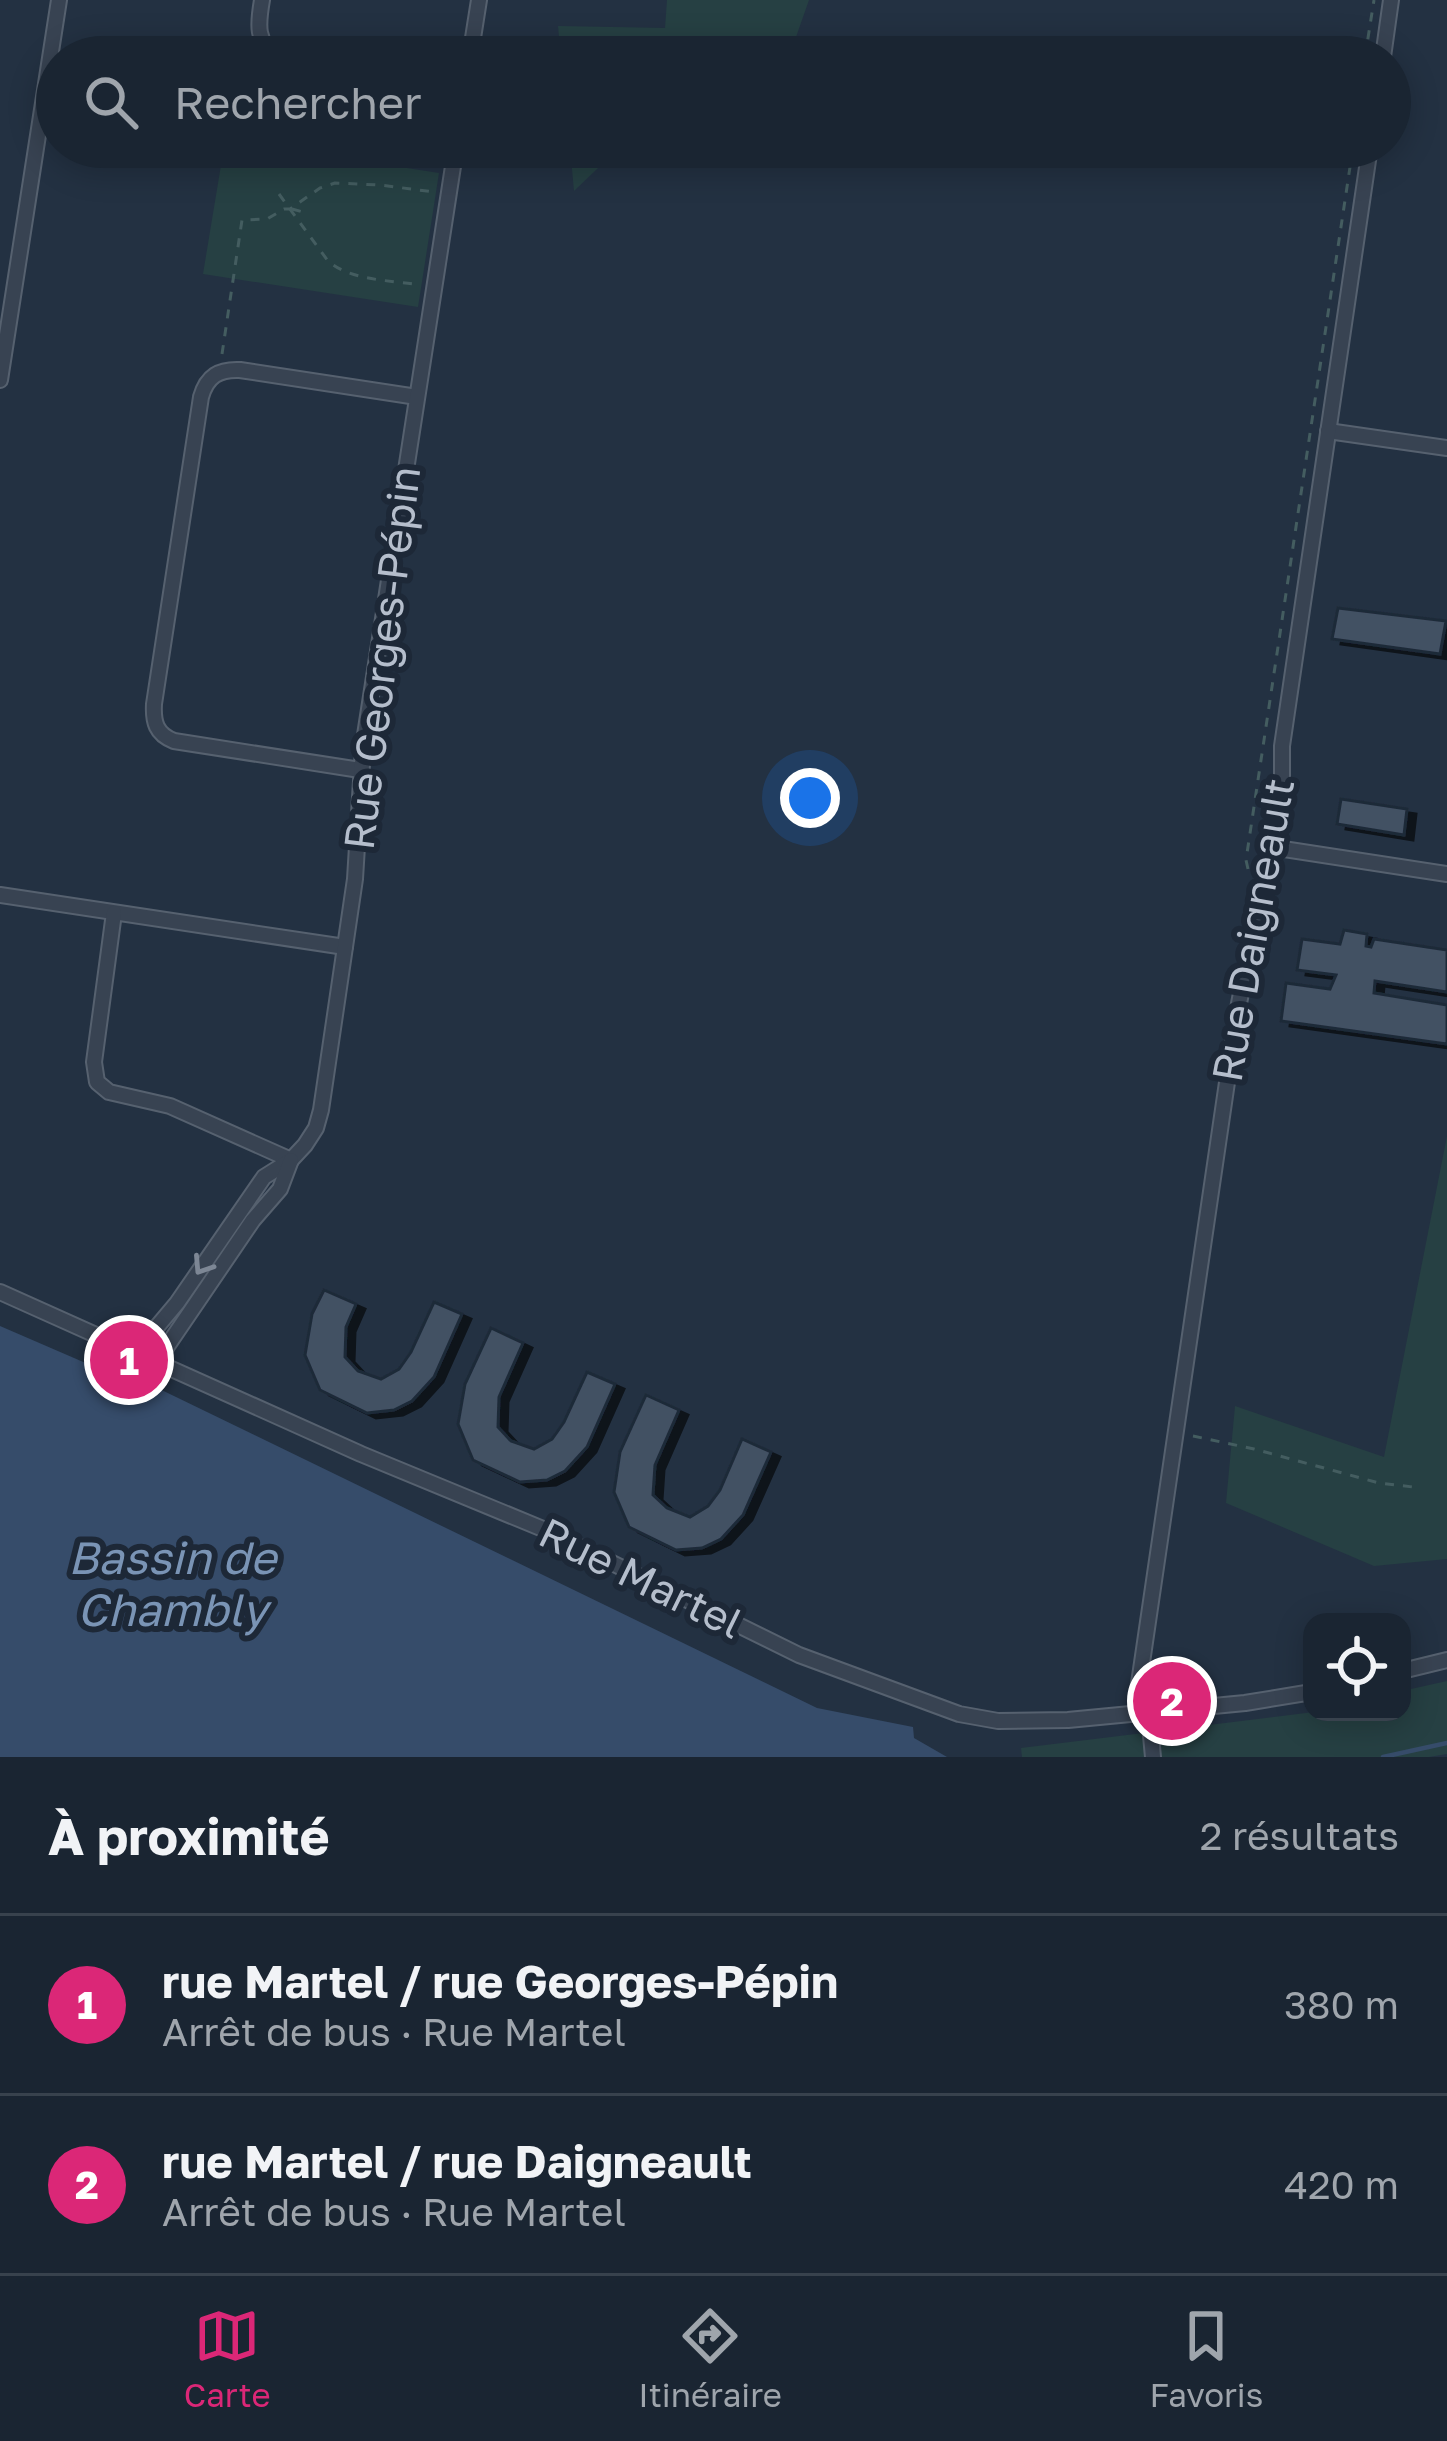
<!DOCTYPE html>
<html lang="fr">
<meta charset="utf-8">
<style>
:root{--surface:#1a2532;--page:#232d3a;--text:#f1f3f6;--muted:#9fa5ac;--line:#38424d;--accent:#db2777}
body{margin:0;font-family:"Golos Text",sans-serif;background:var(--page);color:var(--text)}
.controls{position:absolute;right:36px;bottom:36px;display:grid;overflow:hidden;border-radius:24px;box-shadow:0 6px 30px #0003}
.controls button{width:108px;height:108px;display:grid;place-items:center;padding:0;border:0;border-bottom:3px solid var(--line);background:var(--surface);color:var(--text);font:60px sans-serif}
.you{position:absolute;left:810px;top:798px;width:42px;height:42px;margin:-30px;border:9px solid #fff;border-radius:50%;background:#1a73e8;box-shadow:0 0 0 18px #1a73e833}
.badge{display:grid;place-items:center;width:78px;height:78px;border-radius:50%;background:var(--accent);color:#fff;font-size:39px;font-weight:700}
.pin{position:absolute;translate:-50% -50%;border:6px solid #fff;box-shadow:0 3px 12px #0006}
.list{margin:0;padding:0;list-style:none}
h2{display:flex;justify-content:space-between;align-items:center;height:156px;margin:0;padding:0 48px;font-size:51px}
h2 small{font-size:39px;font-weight:400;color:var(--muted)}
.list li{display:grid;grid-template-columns:78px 1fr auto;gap:36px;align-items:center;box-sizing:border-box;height:180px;padding:0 48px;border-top:3px solid var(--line)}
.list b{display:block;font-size:45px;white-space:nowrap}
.list p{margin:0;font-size:39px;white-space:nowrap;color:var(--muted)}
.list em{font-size:39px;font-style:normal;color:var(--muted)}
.icon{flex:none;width:66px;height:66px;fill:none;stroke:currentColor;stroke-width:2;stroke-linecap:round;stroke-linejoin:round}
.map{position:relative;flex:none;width:1447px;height:1757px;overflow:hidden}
.search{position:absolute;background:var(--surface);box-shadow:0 6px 30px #0003;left:36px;right:36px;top:36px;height:132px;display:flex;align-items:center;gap:30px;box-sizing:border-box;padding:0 42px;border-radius:66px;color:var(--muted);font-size:45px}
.sheet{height:516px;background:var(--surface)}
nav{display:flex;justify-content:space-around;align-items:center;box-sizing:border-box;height:168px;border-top:3px solid var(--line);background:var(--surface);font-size:33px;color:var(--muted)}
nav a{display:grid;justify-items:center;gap:6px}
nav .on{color:var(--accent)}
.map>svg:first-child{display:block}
.green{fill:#264043}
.water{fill:#364c6a}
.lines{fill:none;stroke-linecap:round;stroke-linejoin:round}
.stream{stroke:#364c6a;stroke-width:4.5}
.building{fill:#425164;stroke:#1f2a39;stroke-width:3;filter:url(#shadow)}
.street-casing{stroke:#56616f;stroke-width:18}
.path{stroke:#445d60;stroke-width:3;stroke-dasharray:9 9;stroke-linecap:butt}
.street{stroke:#384352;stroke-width:14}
.oneway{stroke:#7d8795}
.labels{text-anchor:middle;stroke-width:12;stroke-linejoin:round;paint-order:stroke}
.street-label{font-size:42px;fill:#b5becc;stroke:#1d2837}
.water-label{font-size:45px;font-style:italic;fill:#7a94b5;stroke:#1d2837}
</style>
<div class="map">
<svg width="1447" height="1757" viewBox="0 0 1447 1757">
<defs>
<filter id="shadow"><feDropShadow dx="9" dy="5" stdDeviation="0" flood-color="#0009"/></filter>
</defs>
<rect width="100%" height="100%" fill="#233142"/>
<g class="green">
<path d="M667 0H809L789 57H561L558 26 665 28Z"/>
<path d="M224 147H273L439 173 418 307 203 274Z"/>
<path d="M570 147H620L574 191Z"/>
<path d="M1447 1136V1559L1374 1566 1226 1503 1235 1406 1384 1457Z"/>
<path d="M1447 1681V1754L1429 1757H1022L1021 1748 1314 1712H1402V1691Z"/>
</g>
<path class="water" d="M0 1326 118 1377 143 1381 817 1708 913 1727 914 1738 947 1757H0Z"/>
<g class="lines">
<path class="stream" d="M1383 1757 1447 1743"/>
</g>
<g class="building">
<path d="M1338 608 1446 621 1440 654 1332 639Z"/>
<path d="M1341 799 1407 809 1404 835 1337 824Z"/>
<path d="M1344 930 1367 934 1366 946 1371 947 1374 939 1447 950V992L1375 981 1374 993 1447 1005V1044L1281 1021 1286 983 1330 989 1336 975 1297 970 1302 939 1340 944Z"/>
<path d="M324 1290 356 1304 346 1327 345 1357 358 1371 381 1379 399 1369 411 1352 434 1302 462 1314 434 1377 412 1401 394 1410 367 1413 320 1390 305 1355 312 1314Z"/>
<path d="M491 1328 523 1343 499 1397 498 1427 511 1441 534 1449 552 1439 564 1422 587 1372 615 1384 587 1447 565 1471 547 1480 520 1482 473 1460 458 1424 465 1384Z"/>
<path d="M646 1395 679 1410 655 1465 653 1495 667 1508 690 1517 708 1506 720 1490 742 1439 771 1452 743 1515 721 1539 702 1548 676 1550 629 1527 614 1492 620 1452Z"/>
</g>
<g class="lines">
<g class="street-casing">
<g id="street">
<path d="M262 0C258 23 255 43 278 57"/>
<path d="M470 57 479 0"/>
<path d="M1383 57 1391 0"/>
<path d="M0 380 59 0"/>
<path d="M1328 431 1447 448"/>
<path d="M360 770 174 741C156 734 153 722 154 704L201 397C207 376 219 369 240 370L417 397"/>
<path d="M1270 847 1447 874"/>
<path d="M0 895 345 947"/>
<path d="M114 913 94 1062 97 1082 109 1092 170 1106 291 1160"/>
<path d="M0 1292 361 1454 543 1529 799 1655 959 1714 998 1721 1068 1720 1245 1703 1312 1692"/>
<path d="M139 1353 145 1341 177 1303 264 1177 291 1160 305 1145 316 1128 321 1110 355 879 363 748 456 147"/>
<path d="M157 1361 253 1220 280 1189 291 1160"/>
<path d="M1402 1671 1447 1660"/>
<path d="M1153 1757 1150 1725 1138 1690 1237 1014 1282 778V746L1370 147"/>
</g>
</g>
<g class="path">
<path d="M1365 57 1374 0"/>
<path d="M279 194 328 261C351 281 390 280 420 285"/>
<path d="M292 209 303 212"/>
<path d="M222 354 242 220 267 219 284 209H290L320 188 335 183 380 185 434 192"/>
<path d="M1248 869 1246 860 1353 147"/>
<path d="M1193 1436 1254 1449 1379 1483 1413 1487"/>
</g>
<use href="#street" class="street"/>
</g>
<defs><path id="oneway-chevron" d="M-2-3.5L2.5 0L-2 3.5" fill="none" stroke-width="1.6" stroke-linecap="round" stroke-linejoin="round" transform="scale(3)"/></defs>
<use class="oneway" href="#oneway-chevron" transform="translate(202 1266) rotate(123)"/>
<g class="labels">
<g class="street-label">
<text transform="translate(382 658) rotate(-83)" y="15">Rue Georges-Pépin</text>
<text transform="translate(1253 930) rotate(-80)" y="15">Rue Daigneault</text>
<text transform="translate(641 1578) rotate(26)" y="15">Rue Martel</text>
</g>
<g class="water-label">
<text x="172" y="1574">Bassin de<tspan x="172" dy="52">Chambly</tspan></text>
</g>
</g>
</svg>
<div class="controls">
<button><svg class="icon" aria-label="locate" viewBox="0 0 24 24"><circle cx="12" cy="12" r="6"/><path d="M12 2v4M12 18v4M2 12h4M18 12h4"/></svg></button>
</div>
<div class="you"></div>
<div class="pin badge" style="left:129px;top:1360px">1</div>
<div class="pin badge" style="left:1172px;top:1701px">2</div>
<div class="search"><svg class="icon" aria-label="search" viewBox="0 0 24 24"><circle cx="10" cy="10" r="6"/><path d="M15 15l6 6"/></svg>Rechercher</div>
</div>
<section class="sheet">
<h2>À proximité<small>2 résultats</small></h2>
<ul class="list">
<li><span class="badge">1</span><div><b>rue Martel / rue Georges-Pépin</b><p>Arrêt de bus · Rue Martel</p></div><em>380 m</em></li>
<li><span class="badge">2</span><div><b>rue Martel / rue Daigneault</b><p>Arrêt de bus · Rue Martel</p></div><em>420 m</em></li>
</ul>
</section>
<nav>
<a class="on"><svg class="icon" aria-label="map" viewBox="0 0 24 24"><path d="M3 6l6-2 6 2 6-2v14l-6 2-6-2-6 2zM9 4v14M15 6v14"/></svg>Carte</a>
<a><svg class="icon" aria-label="directions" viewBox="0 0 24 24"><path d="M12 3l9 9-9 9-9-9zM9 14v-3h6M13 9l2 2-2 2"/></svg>Itinéraire</a>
<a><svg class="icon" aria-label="saved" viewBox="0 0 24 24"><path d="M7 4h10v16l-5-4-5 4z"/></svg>Favoris</a>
</nav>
